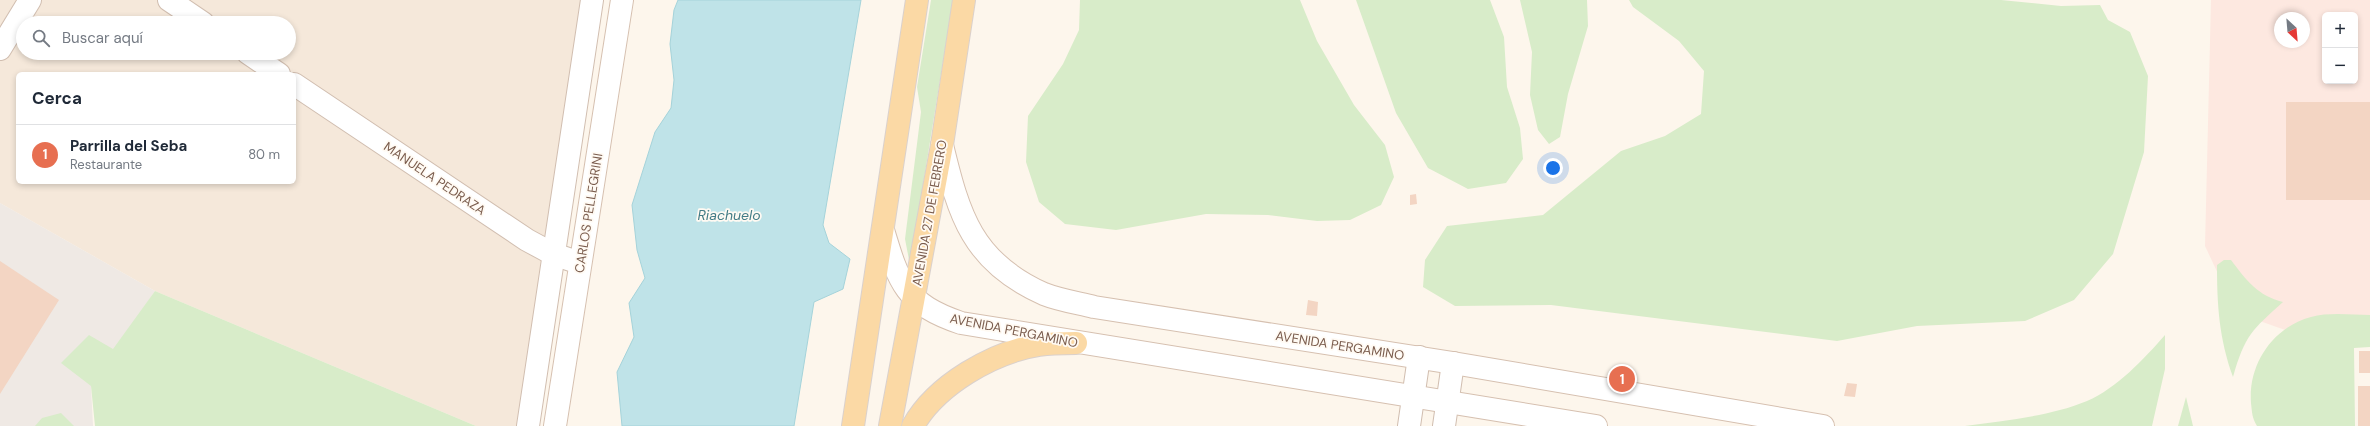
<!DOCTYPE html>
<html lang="es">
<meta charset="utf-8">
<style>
:root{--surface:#fff;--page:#f2f2f3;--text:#1f2937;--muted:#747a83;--line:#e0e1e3;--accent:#e76f51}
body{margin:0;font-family:"DM Sans",sans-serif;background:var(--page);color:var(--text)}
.controls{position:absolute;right:12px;top:12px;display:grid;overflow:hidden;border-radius:6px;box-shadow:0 2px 6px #0003}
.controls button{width:36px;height:36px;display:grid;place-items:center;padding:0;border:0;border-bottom:1px solid var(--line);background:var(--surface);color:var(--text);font:20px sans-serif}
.compass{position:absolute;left:2274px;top:12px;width:36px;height:36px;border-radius:50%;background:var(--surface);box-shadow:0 2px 6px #0003;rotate:154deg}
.you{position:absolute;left:1553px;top:168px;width:14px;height:14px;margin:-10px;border:3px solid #fff;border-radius:50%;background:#1a73e8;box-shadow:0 0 0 6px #1a73e833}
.badge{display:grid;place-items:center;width:26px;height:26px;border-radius:50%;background:var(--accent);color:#fff;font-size:13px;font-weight:700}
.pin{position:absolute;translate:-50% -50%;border:2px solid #fff;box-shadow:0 1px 4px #0006}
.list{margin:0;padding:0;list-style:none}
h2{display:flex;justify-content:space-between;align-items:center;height:52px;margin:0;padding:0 16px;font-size:17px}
h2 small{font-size:13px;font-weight:400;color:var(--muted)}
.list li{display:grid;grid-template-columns:26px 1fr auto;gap:12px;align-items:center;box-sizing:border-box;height:60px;padding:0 16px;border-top:1px solid var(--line)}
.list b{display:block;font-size:15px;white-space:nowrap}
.list p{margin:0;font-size:13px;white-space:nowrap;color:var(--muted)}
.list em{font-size:13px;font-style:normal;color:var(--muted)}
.icon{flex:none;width:22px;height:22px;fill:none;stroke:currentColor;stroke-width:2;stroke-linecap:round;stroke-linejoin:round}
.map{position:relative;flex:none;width:2370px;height:426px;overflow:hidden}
.search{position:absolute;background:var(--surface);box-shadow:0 2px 6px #0003;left:16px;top:16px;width:280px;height:44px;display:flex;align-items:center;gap:10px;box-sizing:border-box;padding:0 14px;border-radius:22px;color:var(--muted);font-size:15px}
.panel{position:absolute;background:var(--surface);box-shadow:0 2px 6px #0003;left:16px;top:72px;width:280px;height:112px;border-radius:6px}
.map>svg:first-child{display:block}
.residential{fill:#f5e8da;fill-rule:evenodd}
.commercial{fill:#fde8e0;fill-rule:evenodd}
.industrial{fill:#efe9e4}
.green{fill:#d8ecc9}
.water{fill:#bfe3e8;stroke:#a5d3da}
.building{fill:#f3d5c3}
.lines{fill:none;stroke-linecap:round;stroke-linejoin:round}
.minor-casing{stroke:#d1beb0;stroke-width:24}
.secondary-casing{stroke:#d6c0b0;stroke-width:24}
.primary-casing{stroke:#dad1cd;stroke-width:24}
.minor{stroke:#fff;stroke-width:22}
.secondary{stroke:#fff;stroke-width:22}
.primary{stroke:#fbd9a5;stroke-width:22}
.labels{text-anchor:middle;stroke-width:3.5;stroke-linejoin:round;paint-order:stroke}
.street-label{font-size:13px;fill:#7a5c4d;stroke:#fffaf3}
.water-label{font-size:14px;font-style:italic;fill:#437c86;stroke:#fffaf3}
</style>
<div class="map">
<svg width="2370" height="426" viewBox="0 0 2370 426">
<rect width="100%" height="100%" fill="#fdf6ec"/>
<path class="residential" d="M0 0H583L520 426H476L155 291 0 203ZM23 23H289V53H23ZM18 74H294V182H18Z"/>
<path class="commercial" d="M2211 0H2370V330L2288 331 2254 319 2221 280 2205 246ZM2325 15H2355V81H2325ZM2280 18H2304V42H2280Z"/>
<path class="industrial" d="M0 203 155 291 91 386 93 426H0Z"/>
<g class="green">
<path d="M931 0H953L910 265 905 239 921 112 917 87Z"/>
<path d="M1080 0H1300L1317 41 1354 105 1385 145 1394 177 1381 205 1350 220 1317 221 1268 215 1206 214 1116 230 1065 224 1039 202 1026 162 1028 116 1063 64 1079 30Z"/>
<path d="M1356 0H1490L1504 37 1507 87 1520 128 1523 159 1506 183 1468 189 1428 168 1396 113Z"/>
<path d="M1520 0H1587L1588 26 1568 94 1560 137 1549 144 1538 130 1530 95 1532 52Z"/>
<path d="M1629 0H2001L2061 6 2100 5 2108 20 2130 32 2148 76 2144 152 2113 254 2074 300 2025 321 1917 326 1837 341 1551 305 1455 306 1423 287 1425 260 1447 226 1543 215 1621 151 1665 136 1701 114 1704 71 1679 41 1633 7Z"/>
<path d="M2224 260H2231C2246 280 2258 296 2283 302 2252 330 2245 335 2233 377 2219 338 2217 305 2217 265Z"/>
<path d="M155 291 476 426H95L91 386 61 363 89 335 113 349Z"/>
<path d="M2370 315V347L2354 348 2355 426H2257C2252 418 2252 412 2251 403 2248 364 2273 327 2311 317 2329 312 2352 315 2370 315Z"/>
<path d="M2165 335V369L2152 426H1965C2005 420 2048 417 2087 401 2117 388 2144 359 2165 335Z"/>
<path d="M2186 397 2193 426H2178Z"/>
<path d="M61 413 74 426H35L42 418Z"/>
</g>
<path class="water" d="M678 0H861L823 225 829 243 850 259 843 289 814 302 794 426H622L617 372 634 337 629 303 645 278 637 250 632 205 655 132 671 108 674 80 670 44 674 10Z"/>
<g class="building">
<rect x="2286" y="102" width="84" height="98"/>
<path d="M1416 194 1417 204 1410 205V195Z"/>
<path d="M0 261 59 300 0 394Z"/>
<path d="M1308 300 1318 302 1317 316 1306 315Z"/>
<rect x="2359" y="351" width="11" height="22"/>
<path d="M1847 383 1857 384 1855 397 1844 396Z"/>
<rect x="2358" y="386" width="12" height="40"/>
</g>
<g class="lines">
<g class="minor-casing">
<g id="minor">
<path d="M169 0 203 23"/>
<path d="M0 49 30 0"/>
<path d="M248 53 279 74"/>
<path d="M294 84 527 240 553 254 580 263"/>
<path d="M528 426 592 0"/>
<path d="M1409 426 1419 357"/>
<path d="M1444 426 1453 363"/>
</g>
</g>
<g class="secondary-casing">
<g id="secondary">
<path d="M942 145C959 215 972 262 1044 294 1059 300 1078 303 1094 307L1453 363 1823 426"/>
<path d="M883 230C899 283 905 304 961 323L1596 426"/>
<path d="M555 426 622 0"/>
</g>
</g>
<g class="primary-casing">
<g id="primary">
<path d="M853 426 917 0"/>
<path d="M890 426 942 145 964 0"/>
<path d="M913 426C936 385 993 352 1039 345 1051 343 1064 343 1076 343"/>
</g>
</g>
<use href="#minor" class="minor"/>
<use href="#secondary" class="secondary"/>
<use href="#primary" class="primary"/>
</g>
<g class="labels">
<g class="street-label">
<text transform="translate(435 178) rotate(34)" y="5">MANUELA PEDRAZA</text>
<text transform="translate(588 213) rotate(-81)" y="5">CARLOS PELLEGRINI</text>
<text transform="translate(929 213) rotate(-80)" y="5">AVENIDA 27 DE FEBRERO</text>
<text transform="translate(1014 330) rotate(11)" y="5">AVENIDA PERGAMINO</text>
<text transform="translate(1340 345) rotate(9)" y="5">AVENIDA PERGAMINO</text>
</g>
<g class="water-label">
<text x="729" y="220">Riachuelo</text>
</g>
</g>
</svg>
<div class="controls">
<button>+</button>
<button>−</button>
</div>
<svg class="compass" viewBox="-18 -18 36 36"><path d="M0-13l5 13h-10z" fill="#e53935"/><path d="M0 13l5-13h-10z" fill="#747a83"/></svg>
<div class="you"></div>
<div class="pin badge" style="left:1622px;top:379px">1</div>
<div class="search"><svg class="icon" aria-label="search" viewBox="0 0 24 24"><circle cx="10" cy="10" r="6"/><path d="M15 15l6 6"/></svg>Buscar aquí</div>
<section class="panel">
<h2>Cerca<small></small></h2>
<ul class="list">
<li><span class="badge">1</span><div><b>Parrilla del Seba</b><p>Restaurante</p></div><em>80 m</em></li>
</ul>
</section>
</div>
